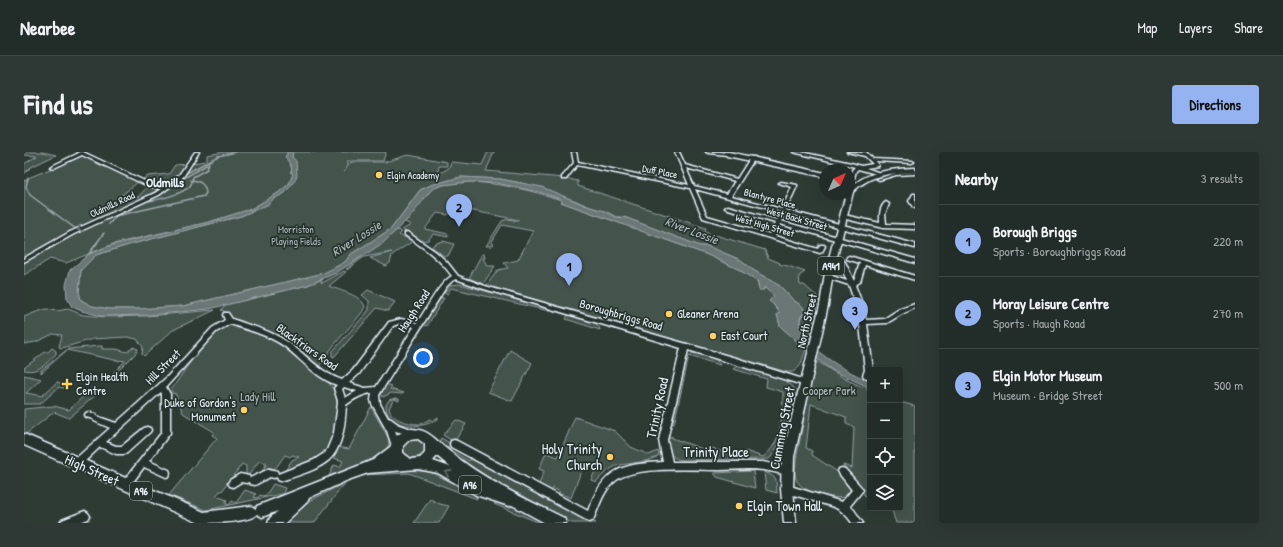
<!DOCTYPE html>
<meta charset="utf-8">
<style>
:root{--surface:#222c28;--page:#2e3834;--text:#f1f3f6;--muted:#a2a7a8;--line:#3f4845;--accent:#95b2f1}
body{margin:0;font-family:"Patrick Hand",sans-serif;background:var(--page);color:var(--text)}
.controls{position:absolute;right:12px;bottom:12px;display:grid;overflow:hidden;border-radius:4px;box-shadow:0 4px 16px #0002}
.controls button{width:36px;height:36px;display:grid;place-items:center;padding:0;border:0;border-bottom:1px solid var(--line);background:var(--surface);color:var(--text);font:20px sans-serif}
.compass{position:absolute;left:795px;top:12px;width:36px;height:36px;border-radius:50%;background:var(--surface);box-shadow:0 4px 16px #0002;rotate:45deg}
.you{position:absolute;left:399px;top:206px;width:14px;height:14px;margin:-10px;border:3px solid #fff;border-radius:50%;background:#1a73e8;box-shadow:0 0 0 6px #1a73e833}
.badge{display:grid;place-items:center;width:26px;height:26px;border-radius:50%;background:var(--accent);color:#111;font-size:13px;font-weight:700}
.pin{position:absolute;translate:-50% -33px;filter:drop-shadow(0 1px 2px #0008)}
.pin::after{content:'';position:absolute;top:21px;width:14px;height:12px;background:inherit;clip-path:polygon(0 0,100% 0,50% 100%)}
.list{margin:0;padding:0;list-style:none}
h2{display:flex;justify-content:space-between;align-items:center;height:52px;margin:0;padding:0 16px;font-size:17px}
h2 small{font-size:13px;font-weight:400;color:var(--muted)}
.list li{display:grid;grid-template-columns:26px 1fr auto;gap:12px;align-items:center;box-sizing:border-box;height:72px;padding:0 16px;border-top:1px solid var(--line)}
.list b{display:block;font-size:15px;white-space:nowrap}
.list p{margin:0;font-size:13px;white-space:nowrap;color:var(--muted)}
.list em{font-size:13px;font-style:normal;color:var(--muted)}
.icon{flex:none;width:22px;height:22px;fill:none;stroke:currentColor;stroke-width:2;stroke-linecap:round;stroke-linejoin:round}
.map{position:relative;flex:none;width:891px;height:371px;overflow:hidden;border-radius:4px}
header{display:flex;align-items:center;gap:24px;box-sizing:border-box;height:56px;padding:0 20px;background:var(--surface);border-bottom:1px solid var(--line)}
header strong{font-size:19px}
nav{display:flex;gap:22px;margin-inline-start:auto;font-size:14px}
.intro{display:flex;align-items:center;justify-content:space-between;box-sizing:border-box;height:96px;padding:0 24px}
h1{margin:0;font-size:28px}
.button{padding:10px 18px;border-radius:4px;background:var(--accent);color:#111;font-size:14px;font-weight:700}
main{display:flex;gap:24px;padding:0 24px}
aside{flex:1;background:var(--surface);border-radius:4px;box-shadow:0 4px 16px #0002}
.map>svg:first-child{display:block}
.green{fill:#45524e;stroke:#96a2a3}
.water{fill:#6b7775;stroke:#9da8a9}
.lines{fill:none;stroke-linecap:round;stroke-linejoin:round}
.stream-far1{stroke:#9da8a9;stroke-width:1.5}
.stream{stroke:#9da8a9;stroke-width:2}
.minor-casing{stroke:#e8f1f8;stroke-width:3}
.major-casing{stroke:#e8f1f8;stroke-width:3}
.highway-casing{stroke:#e8f1f8;stroke-width:3}
.minor{fill:#26332d;fill-rule:evenodd}
.major{fill:#26332d;fill-rule:evenodd}
.highway{fill:#26332d;fill-rule:evenodd}
.oneway{stroke:#6a7674}
.poi-dot{fill:#ffd166;stroke:#26332d;stroke-width:1.5}
.labels{text-anchor:middle;stroke-width:3.5;stroke-linejoin:round;paint-order:stroke}
.far-street-label{font-size:10px;fill:#e8f1f8;stroke:#26332d}
.far-poi-label{font-size:10px;fill:#e8f1f8;stroke:#26332d;text-anchor:start}
.far-park-label{font-size:10px;fill:#afb9bc;stroke:#26332d}
.shield{fill:#26332d;stroke:#aeb8bb;stroke-width:1}
.shield-label{font-size:11px;font-weight:bold;fill:#e8f1f8}
.street-label{font-size:12px;fill:#e8f1f8;stroke:#26332d}
.poi-label{font-size:12px;fill:#e8f1f8;stroke:#26332d;text-anchor:start}
.park-label{font-size:12px;fill:#afb9bc;stroke:#26332d}
.far-district-label{font-size:13px;font-weight:bold;fill:#e8f1f8;stroke:#26332d}
.water-label{font-size:13px;font-style:italic;fill:#b0babd;stroke:#26332d}
.near-street-label{font-size:14px;fill:#e8f1f8;stroke:#26332d}
.near-poi-label{font-size:14px;fill:#e8f1f8;stroke:#26332d;text-anchor:end}
</style>
<header>
<strong>Nearbee</strong>
<nav><a>Map</a><a>Layers</a><a>Share</a></nav>
</header>
<div class="intro"><h1>Find us</h1><a class="button">Directions</a></div>
<main>
<div class="map">
<svg width="891" height="371" viewBox="0 0 891 371">
<rect width="100%" height="100%" fill="#2e3b35"/>
<filter id="ink" filterUnits="userSpaceOnUse"><feTurbulence type="fractalNoise" baseFrequency=".025" numOctaves="2"/><feDisplacementMap in="SourceGraphic" scale="8" xChannelSelector="R" yChannelSelector="G"/><feConvolveMatrix kernelMatrix="1 2 1 2 8 2 1 2 1" color-interpolation-filters="sRGB"/></filter>
<g filter="url(#ink)">
<g class="green">
<path d="M0 0H18L32 3 7 15 0 22V12L13 4 0 3Z"/>
<path d="M200 0H263L264 3 262 4 267 14 268 19H266L269 22 265 32 254 41 227 57 185 70 89 92 42 111 26 107 0 123V28L2 29 4 26 61 3 112 27 114 30 98 43 114 45 127 31 119 27 124 24 145 22 151 13 164 12C138 41 104 53 69 69 51 77 33 87 14 97L20 99 69 72 74 71 79 67C106 55 151 36 168 11L183 9V3Z"/>
<path d="M269 0H362L359 9H323L324 11 320 20 326 11 329 10H361L384 3 423 10V14H415L413 23 425 16 427 10 458 13 464 0H470L462 19 540 26 554 29V34L682 76 681 80 741 98 744 106 756 111 755 112 764 114 781 120 775 124 776 133H780L795 146 785 187 783 188C779 181 773 171 778 163H783L778 154 769 148 756 134 729 118 717 108 683 94H676L600 65H592L581 59 573 58 550 48 498 31 476 27 437 25 407 33 396 38 367 77 327 102 321 110 301 121 159 154 115 157H86L68 154 57 148 55 140 57 118 72 103 108 92 217 64 244 52 249 47 261 41 271 28 268 5Z"/>
<path d="M444 30C476 31 506 38 537 48V50L684 103 714 117 734 130V135C742 135 746 139 750 144L749 152 756 161 753 162 756 174 782 197 776 214 769 220H763L462 134 474 118 484 116 480 111 494 108 509 79 478 73 467 91 470 92 467 94H462L478 69 484 67 494 69 495 68 434 56 430 61 426 60 424 63 413 61 401 77 424 82V85L409 82 404 88 398 89 378 78 387 73 381 70 408 37 419 33Z"/>
<path d="M373 78 378 80 375 83 389 89 368 103 366 111 362 114 346 106 368 100 340 105 323 118 322 117C338 104 356 93 373 78Z"/>
<path d="M419 89 430 92 424 104H420L408 95 410 92Z"/>
<path d="M458 102H460L461 106H459L463 114H471L459 132 445 126Z"/>
<path d="M320 119 322 120 305 134C316 139 338 143 341 155 336 166 319 181 311 192 303 201 300 211 290 219 296 223 303 228 307 234 321 253 309 285 299 304L261 319 268 308 275 305 268 303 266 305 261 303 251 317 244 315 237 321 243 311 235 309 224 324 222 323V314L218 312 198 339H196L192 344 203 348 201 351 205 353 208 349 212 351 221 338 232 342 230 345 234 346 236 343 241 345 249 332 261 336 259 342 253 343 182 358 145 343 193 286 188 283 190 280 159 261 151 241 149 242 147 238C161 219 185 176 208 172L202 160 197 158 201 153 284 133 299 127 297 130 298 131Z"/>
<path d="M436 132 526 157 525 159 427 136 423 142 420 141 427 133Z"/>
<path d="M344 138 371 150 364 159 353 156 310 205 308 204V200L345 158V149L338 143Z"/>
<path d="M417 146H420L403 174 400 173 362 232 368 234 366 237 380 241 378 242 367 241 359 245 356 240Z"/>
<path d="M23 157 33 159 44 157 59 163 81 165 123 164 191 158 149 178 120 204 118 202 119 195 113 187 103 185 69 187 38 196 35 195 38 183 29 182 12 190 0 192V165L15 159Z"/>
<path d="M544 163C554 165 574 167 576 178L542 167Z"/>
<path d="M76 194H78V197H92L103 200 109 195 114 197 112 201 92 221H89L101 209 96 208 95 209 43 198 17 221V218L44 197Z"/>
<path d="M28 196 32 199V202C21 212 16 221 0 218V216L21 200H24Z"/>
<path d="M486 198 508 211 488 249 464 240Z"/>
<path d="M669 201C678 201 693 205 696 213L665 204 650 272H648L663 205Z"/>
<path d="M791 208 823 228 846 238V346L842 345 819 313 828 316 830 275 822 272V265L787 252 782 296 788 299V303L818 323 827 337 822 345C810 348 776 340 772 327 770 322 772 314 772 308Z"/>
<path d="M713 214C727 215 765 226 772 238L760 284 747 305 745 307 657 308C645 305 642 297 645 286L648 284V286L684 299 685 295 719 307 721 299 739 305C759 291 758 262 759 240L742 235 743 227 709 217Z"/>
<path d="M0 223 17 227 2 241 18 244 33 230 42 233 40 236 35 235 16 252H0Z"/>
<path d="M67 237 74 241 45 266 30 260 2 282 0 281V257L30 254 45 258Z"/>
<path d="M371 246 375 247V249L370 247 365 256C367 269 387 272 397 272L406 267 408 269 414 265V267C399 278 361 277 362 253L365 248Z"/>
<path d="M876 250 891 254V371H872L867 356H876Z"/>
<path d="M347 255 365 287C365 291 364 296 362 299 353 311 319 318 305 324L310 313 316 315 319 309 307 305 314 295 325 297Z"/>
<path d="M551 265 591 279 607 295 625 303 634 299 635 303C630 310 602 311 592 314 583 318 578 324 572 330L567 328 572 317 560 311 547 346 537 342 535 346 534 345 536 340 529 336 527 341 514 334 520 319 515 317 522 301 534 305Z"/>
<path d="M432 268 442 272 430 290 419 283Z"/>
<path d="M417 286 427 292 423 296 445 309 448 305 572 371H548L493 344 448 320 415 291Z"/>
<path d="M386 287H394L402 293V299L398 304 386 306 380 302C377 295 380 291 386 287Z"/>
<path d="M383 318 406 320 451 341 453 347 385 321 338 323 366 319Z"/>
<path d="M729 319 731 336 693 325 690 321Z"/>
<path d="M740 320 747 323 752 327 753 341 742 338Z"/>
<path d="M322 330 290 371H261L286 349Z"/>
<path d="M406 347 416 352 425 354 415 371H390Z"/>
<path d="M476 349 499 358 523 371H516L470 352Z"/>
</g>
<path class="water" d="M263 0H269L268 5 272 9 273 23 271 28 261 41 249 47 245 52 217 64 108 92 72 103 57 118 55 140 57 148 68 154 86 157H115L159 154 300 121 321 110 327 102 367 77 396 38 407 33 437 25 476 27 518 35 563 54 581 59 592 65 603 66 676 94H683L717 108 729 118 756 134 769 148 778 154 784 163H778C774 168 776 172 778 178 786 200 825 221 846 229V236L808 218 789 204 756 174 753 162 756 161 749 152 745 149 750 144 740 135V138H735L734 130 714 117 684 103 537 50V47L515 40 472 31 444 30 418 33 408 37 387 64 359 91 312 121 284 133 185 157 126 163 77 164 58 159 48 155 43 146 42 133 46 118 65 102 88 93 185 70 227 57 254 41 265 32 269 22 266 20 268 19 267 14 261 4 263 3Z"/>
<g class="lines">
<g class="stream-far1">
<path d="M161 22 194 4 212 0"/>
<path d="M4 26 2 35 6 43 52 77"/>
<path d="M155 29 184 12"/>
<path d="M124 49C134 48 159 42 166 34 168 32 168 28 169 25L183 17 185 11"/>
<path d="M96 63 180 44 182 41C181 32 176 29 167 28"/>
<path d="M85 72 92 64 136 43 155 28"/>
<path d="M72 92 80 81"/>
</g>
<path class="stream" d="M65 102 73 91"/>
<g class="minor-casing">
<g id="minor">
<path d="M54 0H59L127 32 140 34 155 23 171 0H175L159 25 135 43 50 82 0 110V106L46 80 131 41 137 37 124 34 58 3 30 16 26 15 55 1Z"/>
<path d="M548 0H552L554 10 665 33 651 0H655L661 13 713 27 727 5H731V6L707 44 758 57 768 35 755 31 757 30 773 33V34L762 58 891 92V96L761 61 757 69 891 107V111L756 72 751 84 794 97 796 93H800L801 94 798 100 796 101 679 66 666 36 553 13 542 27H538V25L550 11ZM662 16 711 29 703 42 670 34ZM671 37 757 60 753 68 704 54 701 56 751 71 746 82 683 64Z"/>
<path d="M682 0H696L705 2 703 3 684 1Z"/>
<path d="M769 0H777L827 11 837 14 849 12 841 4 823 0 839 1 838 0H842L849 7 888 9 890 10 888 11 851 9 854 13V14L842 16 856 21V23L834 17 832 19 830 26 828 27 826 26 828 18 831 15Z"/>
<path d="M891 20V22L872 23 855 28 853 27 872 21Z"/>
<path d="M889 42H891V56L889 55 885 49Z"/>
<path d="M862 50 865 52 861 62 862 72 891 73V77L859 76 818 66 817 65 820 63 856 71C856 64 855 55 862 50Z"/>
<path d="M383 80 412 100 423 110 434 124 461 134 715 207 785 229 786 231 785 233 782 234 664 198 643 288 648 310H739L766 316 767 319 766 322 763 323C755 321 747 319 739 318 725 316 710 318 696 318 671 318 615 314 594 327 579 337 576 353 569 368L566 370 427 295 426 292 427 289 430 288 433 289 564 359C579 317 597 312 639 310L635 288 657 196 457 136 432 127 428 129 422 135 355 243 356 252 364 266 367 267 375 273 393 279 394 281 393 283 390 284 371 279 376 294 375 297 372 298 369 297 363 279 348 252 347 248 348 241C338 242 330 247 322 253 321 271 319 295 305 308 292 319 272 324 257 329L254 328 253 325 250 326 246 325 231 333 226 332 225 330 222 331 217 330 209 335 206 334 204 331 206 328 216 322 225 324 226 326 245 317 253 319 254 322 290 308 299 302 303 298 310 281 313 259 314 249 310 236 313 233C292 226 277 207 260 194 244 183 224 178 206 172L192 180 142 235 146 242V281L125 309 145 318 146 321 145 324 142 325 120 315 109 330 106 331 103 330 101 327 138 280V242L137 240 82 290 92 294H98L120 276 123 275 126 276 127 278 126 280 103 301 100 302H92L76 295 56 314 53 315 50 314 49 311 50 308 86 276 70 269 69 267 62 265 61 263 62 261 65 260 71 262 72 264 92 271 143 225 188 176 201 168 199 163 200 161H204L208 167C227 174 248 179 265 191 282 203 297 221 318 228L329 218 365 170 377 167 393 171C402 158 415 131 428 124 416 107 399 95 381 83V81ZM377 171 390 175 352 235 341 236 325 231 335 222 369 174ZM320 235 333 239 321 246 318 237Z"/>
<path d="M825 104 891 124V128L841 113 836 130 831 133 839 154 842 168 860 167 874 158 891 152V156L878 162 863 171 843 172 849 218H846V224L843 226 840 225 839 223 841 218 835 164 825 133 803 126 802 125 805 123 823 129 815 110 818 108 821 110 830 129 836 111 823 107V105Z"/>
<path d="M818 316 821 317 837 335 839 338 826 354 830 358 839 371H828C823 363 818 359 810 355L763 341 760 340 758 337 760 334 763 333 818 350 828 338 814 320 815 317Z"/>
<path d="M61 359 64 361 66 364 64 367 54 371H36L38 368Z"/>
</g>
</g>
<g class="major-casing">
<g id="major">
<path d="M699 0H705L801 21V25L703 4Z"/>
<path d="M891 16V20C868 21 846 22 829 40L809 121 804 153 770 305 769 337 772 371H760L757 337 758 305 796 153 801 121 822 42H825V37C842 19 867 17 891 16Z"/>
</g>
</g>
<g class="highway-casing">
<path id="highway" d="M387 277C405 277 412 289 425 299 459 327 501 347 540 366L542 371H521L488 353 485 354 452 343 414 321 394 317 344 321 324 328 285 346 283 350 261 371H244L246 366 254 359 238 365 233 362C225 371 188 371 175 371L0 293V282L180 360 227 354 232 357 233 354 349 308 366 295 372 284 377 281ZM394 287 401 292V301L396 306 387 307 379 301V294L385 288ZM413 304 426 315 409 309Z"/>
</g>
<use href="#minor" class="minor"/>
<use href="#major" class="major"/>
<use href="#highway" class="highway"/>
</g>
<defs><path id="oneway-chevron" d="M-2-3.5L2.5 0L-2 3.5" fill="none" stroke-width="1.6" stroke-linecap="round" stroke-linejoin="round"/></defs>
<g class="oneway">
<use href="#oneway-chevron" transform="translate(56 77) rotate(155)"/>
<use href="#oneway-chevron" transform="translate(424 321) rotate(-151)"/>
</g>
</g>
<g class="poi-dot">
<circle cx="355" cy="23" r="4"/>
<circle cx="645" cy="162" r="4"/>
<circle cx="689" cy="184" r="4"/>
<path d="M41 226h4v4h4v4h-4v4h-4v-4h-4v-4h4z"/>
<circle cx="220" cy="258" r="4"/>
<circle cx="586" cy="305" r="4"/>
<circle cx="715" cy="354" r="4"/>
</g>
<g class="labels">
<g class="far-street-label">
<text transform="translate(636 19) rotate(11)" y="4">Duff Place</text>
<text transform="translate(746 46) rotate(15)" y="4">Blantyre Place</text>
<text transform="translate(88 52) rotate(-25)" y="4">Oldmills Road</text>
<text transform="translate(773 66) rotate(16)" y="4">West Back Street</text>
<text transform="translate(741 73) rotate(16)" y="4">West High Street</text>
</g>
<g class="far-poi-label">
<text x="363" y="27">Elgin Academy</text>
</g>
<g class="far-park-label">
<text x="272" y="81">Morriston<tspan x="272" dy="12">Playing Fields</tspan></text>
</g>
<g class="shield">
<rect x="794" y="105" width="26" height="18" rx="3"/>
<rect x="435" y="324" width="22" height="18" rx="3"/>
<rect x="106" y="330" width="22" height="18" rx="3"/>
</g>
<g class="shield-label">
<text x="807" y="118">A941</text>
<text x="446" y="337">A96</text>
<text x="117" y="343">A96</text>
</g>
<g class="street-label">
<text transform="translate(390 159) rotate(-57)" y="4">Haugh Road</text>
<text transform="translate(597 163) rotate(16)" y="4">Boroughbriggs Road</text>
<text transform="translate(783 169) rotate(-77)" y="4">North Street</text>
<text transform="translate(283 195) rotate(35)" y="4">Blackfriars Road</text>
<text transform="translate(139 215) rotate(-45)" y="4">Hill Street</text>
</g>
<g class="poi-label">
<text x="653" y="166">Gleaner Arena</text>
<text x="697" y="188">East Court</text>
<text x="52" y="229">Elgin Health<tspan x="52" dy="14">Centre</tspan></text>
<text x="212" y="255" text-anchor="end">Duke of Gordon's<tspan x="212" dy="14">Monument</tspan></text>
</g>
<g class="park-label">
<text x="805" y="243">Cooper Park</text>
<text x="234" y="249">Lady Hill</text>
</g>
<g class="far-district-label">
<text x="141" y="35">Oldmills</text>
</g>
<g class="water-label">
<text transform="translate(668 78) rotate(21)" y="5">River Lossie</text>
<text transform="translate(332 86) rotate(-32)" y="5">River Lossie</text>
</g>
<g class="near-street-label">
<text transform="translate(633 256) rotate(-78)" y="5">Trinity Road</text>
<text transform="translate(758 276) rotate(-79)" y="5">Cumming Street</text>
<text x="692" y="305">Trinity Place</text>
<text transform="translate(68 318) rotate(24)" y="5">High Street</text>
</g>
<g class="near-poi-label">
<text x="578" y="302">Holy Trinity<tspan x="578" dy="16">Church</tspan></text>
<text x="723" y="359" text-anchor="start">Elgin Town Hall</text>
</g>
</g>
</svg>
<div class="controls">
<button>+</button>
<button>−</button>
<button><svg class="icon" aria-label="locate" viewBox="0 0 24 24"><circle cx="12" cy="12" r="6"/><path d="M12 2v4M12 18v4M2 12h4M18 12h4"/></svg></button>
<button><svg class="icon" aria-label="layers" viewBox="0 0 24 24"><path d="M12 4l9 5-9 5-9-5zM3 14l9 5 9-5"/></svg></button>
</div>
<svg class="compass" viewBox="-18 -18 36 36"><path d="M0-13l5 13h-10z" fill="#e53935"/><path d="M0 13l5-13h-10z" fill="#a2a7a8"/></svg>
<div class="you"></div>
<div class="pin badge" style="left:545px;top:134px">1</div>
<div class="pin badge" style="left:435px;top:75px">2</div>
<div class="pin badge" style="left:831px;top:178px">3</div>
</div>
<aside>
<h2>Nearby<small>3 results</small></h2>
<ul class="list">
<li><span class="badge">1</span><div><b>Borough Briggs</b><p>Sports · Boroughbriggs Road</p></div><em>220 m</em></li>
<li><span class="badge">2</span><div><b>Moray Leisure Centre</b><p>Sports · Haugh Road</p></div><em>270 m</em></li>
<li><span class="badge">3</span><div><b>Elgin Motor Museum</b><p>Museum · Bridge Street</p></div><em>500 m</em></li>
</ul>
</aside>
</main>
